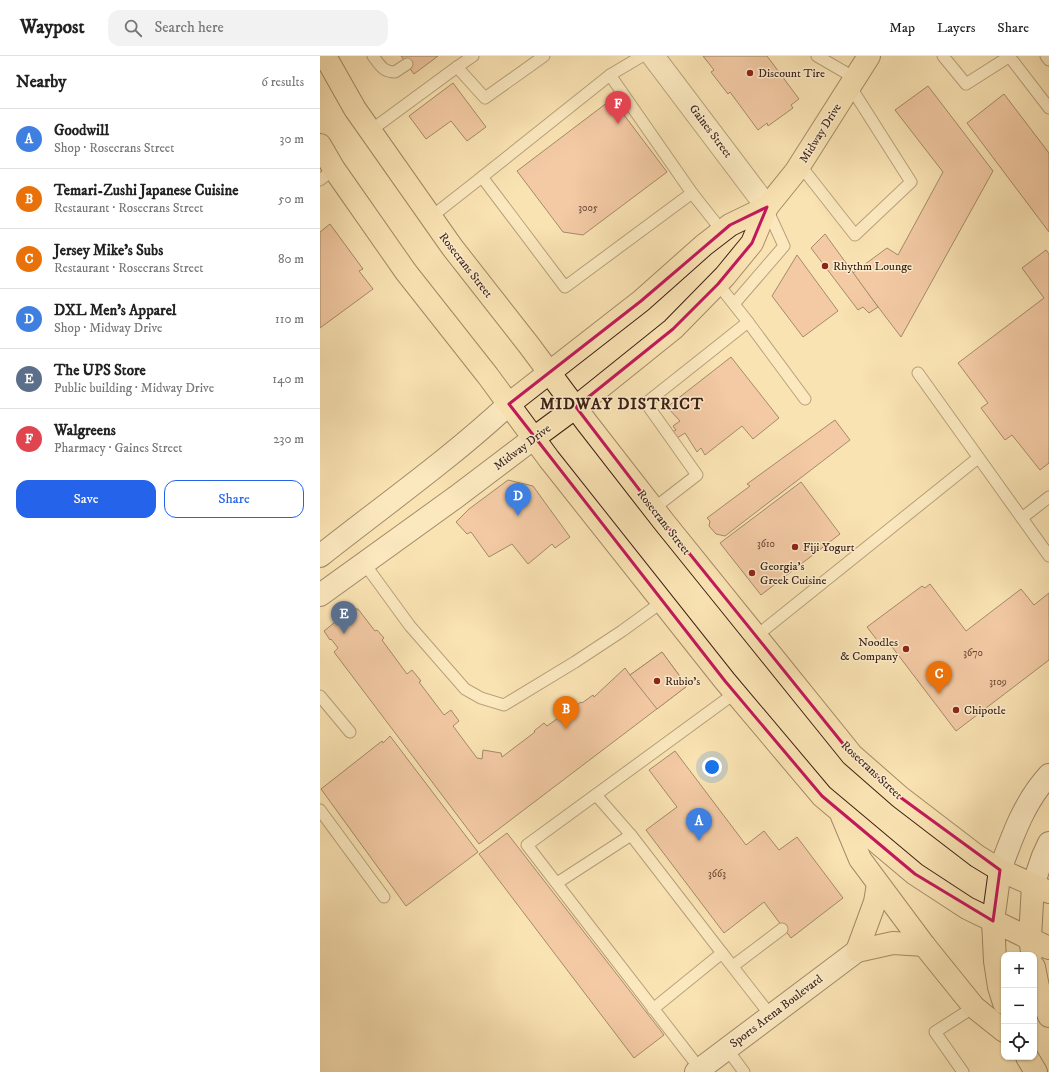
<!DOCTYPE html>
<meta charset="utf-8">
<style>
:root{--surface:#fff;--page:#f2f2f2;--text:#222;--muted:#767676;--line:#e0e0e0;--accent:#2563eb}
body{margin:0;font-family:"IM FELL DW Pica",serif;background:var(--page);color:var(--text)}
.controls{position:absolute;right:12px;bottom:12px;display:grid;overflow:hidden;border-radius:8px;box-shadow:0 1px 3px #0004}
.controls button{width:36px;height:36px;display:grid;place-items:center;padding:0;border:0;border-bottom:1px solid var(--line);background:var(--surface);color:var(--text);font:20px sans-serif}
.you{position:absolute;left:392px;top:711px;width:14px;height:14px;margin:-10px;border:3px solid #fff;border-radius:50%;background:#1a73e8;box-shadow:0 0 0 6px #1a73e833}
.badge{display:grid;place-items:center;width:26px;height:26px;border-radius:50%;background:var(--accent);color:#fff;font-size:13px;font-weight:700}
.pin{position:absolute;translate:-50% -33px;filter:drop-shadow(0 1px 2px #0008)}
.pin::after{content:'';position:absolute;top:21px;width:14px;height:12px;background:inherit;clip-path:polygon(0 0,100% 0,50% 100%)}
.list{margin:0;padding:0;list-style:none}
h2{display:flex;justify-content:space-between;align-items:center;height:52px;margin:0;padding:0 16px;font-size:17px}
h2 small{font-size:13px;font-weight:400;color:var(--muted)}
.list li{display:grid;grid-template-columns:26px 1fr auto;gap:12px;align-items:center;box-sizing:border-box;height:60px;padding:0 16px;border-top:1px solid var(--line)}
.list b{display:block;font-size:15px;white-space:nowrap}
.list p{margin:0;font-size:13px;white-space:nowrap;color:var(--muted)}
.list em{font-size:13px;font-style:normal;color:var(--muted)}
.actions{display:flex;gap:8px;padding:12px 16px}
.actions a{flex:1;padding:9px 0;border:1px solid var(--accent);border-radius:12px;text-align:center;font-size:14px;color:var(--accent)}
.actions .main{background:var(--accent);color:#fff}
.icon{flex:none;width:22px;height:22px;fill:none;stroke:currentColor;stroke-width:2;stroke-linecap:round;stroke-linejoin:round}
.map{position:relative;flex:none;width:729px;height:1016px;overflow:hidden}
header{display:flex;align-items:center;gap:24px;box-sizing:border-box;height:56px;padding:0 20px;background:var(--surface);border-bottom:1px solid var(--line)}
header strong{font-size:19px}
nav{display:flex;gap:22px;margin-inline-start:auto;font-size:14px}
.search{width:280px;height:36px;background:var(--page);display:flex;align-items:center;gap:10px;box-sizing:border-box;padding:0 14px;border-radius:12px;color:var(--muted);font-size:15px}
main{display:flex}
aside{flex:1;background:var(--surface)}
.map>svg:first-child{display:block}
.building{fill:#eaac93;stroke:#3b1f13}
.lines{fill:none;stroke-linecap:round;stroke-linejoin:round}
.lane-casing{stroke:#6b503b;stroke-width:13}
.street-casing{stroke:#6b503b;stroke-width:24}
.secondary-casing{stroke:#3b1f13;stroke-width:24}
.primary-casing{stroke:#3b1f13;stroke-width:24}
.lane{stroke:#fcedce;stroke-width:11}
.street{stroke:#fcedce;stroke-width:22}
.secondary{stroke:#fcedce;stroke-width:22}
.primary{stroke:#fae3b3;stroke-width:22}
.marked{fill:none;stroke:#c2185b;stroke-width:3;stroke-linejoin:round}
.poi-dot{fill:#8f2418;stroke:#fcedce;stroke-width:1.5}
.labels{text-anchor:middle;stroke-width:3;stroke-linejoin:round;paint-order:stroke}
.number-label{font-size:10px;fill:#674233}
.poi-label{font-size:12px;fill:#3b1f13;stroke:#fcedce;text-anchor:start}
.street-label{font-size:12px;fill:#3b1f13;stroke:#fcedce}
.district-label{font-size:16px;font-weight:bold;letter-spacing:1px;fill:#3b1f13;stroke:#fcedce}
</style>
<header>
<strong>Waypost</strong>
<div class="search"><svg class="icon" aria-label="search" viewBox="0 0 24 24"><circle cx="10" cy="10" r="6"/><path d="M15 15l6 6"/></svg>Search here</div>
<nav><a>Map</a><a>Layers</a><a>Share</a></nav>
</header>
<main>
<aside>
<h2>Nearby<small>6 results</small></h2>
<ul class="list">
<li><span class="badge" style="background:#3f7fe0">A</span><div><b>Goodwill</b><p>Shop · Rosecrans Street</p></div><em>30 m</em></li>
<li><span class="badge" style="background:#e8710a">B</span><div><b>Temari-Zushi Japanese Cuisine</b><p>Restaurant · Rosecrans Street</p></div><em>50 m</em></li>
<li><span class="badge" style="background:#e8710a">C</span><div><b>Jersey Mike's Subs</b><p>Restaurant · Rosecrans Street</p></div><em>80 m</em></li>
<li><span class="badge" style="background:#3f7fe0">D</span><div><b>DXL Men's Apparel</b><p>Shop · Midway Drive</p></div><em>110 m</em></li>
<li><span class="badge" style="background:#5c6f8a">E</span><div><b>The UPS Store</b><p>Public building · Midway Drive</p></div><em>140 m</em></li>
<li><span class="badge" style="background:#e0444e">F</span><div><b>Walgreens</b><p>Pharmacy · Gaines Street</p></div><em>230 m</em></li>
</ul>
<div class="actions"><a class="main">Save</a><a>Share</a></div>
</aside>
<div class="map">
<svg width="729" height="1016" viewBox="0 0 729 1016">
<rect width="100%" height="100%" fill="#fae3b3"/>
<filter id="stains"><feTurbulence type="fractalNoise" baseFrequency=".005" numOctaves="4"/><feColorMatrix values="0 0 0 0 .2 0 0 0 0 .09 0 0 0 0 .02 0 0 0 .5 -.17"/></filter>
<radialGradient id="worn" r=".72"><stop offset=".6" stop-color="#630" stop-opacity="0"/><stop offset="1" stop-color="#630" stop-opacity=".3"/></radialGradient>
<g class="building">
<path d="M81 0H118L94 18Z"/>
<path d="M383 0H447L479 43 471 49 473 52 448 70 447 67 438 74 410 36 408 38 391 16 394 14Z"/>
<path d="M133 27 166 71 147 85 131 65 106 83 89 60Z"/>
<path d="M608 30 673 115 581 281 546 235 533 217 567 192 578 199 623 116 575 54Z"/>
<path d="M684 38 729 97V176L647 67Z"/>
<path d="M292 43 347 116 263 179 243 176 197 115Z"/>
<path d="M10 168 43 213 39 215 53 233 0 272V176Z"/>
<path d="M505 178 558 251 549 257 543 251 538 254 491 192Z"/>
<path d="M726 194 729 198V407L720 414 692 379 685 384 661 352 668 347 638 307 724 242 702 212Z"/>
<path d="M477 199 518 255 483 281 452 240Z"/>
<path d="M411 301 459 362 433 383 422 370 385 399 381 392 377 396 365 377 357 382 352 376 356 374 353 370 360 365 347 351Z"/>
<path d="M515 364 530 384 405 480 396 478 389 470 390 465 387 462 430 430 427 428Z"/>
<path d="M188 424 213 430 250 481 235 492 232 488 208 508 192 488 169 501 151 476 147 478 136 466 149 453Z"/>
<path d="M481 426 520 478 441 539 400 487Z"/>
<path d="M610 528 646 575 701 533 714 549 729 537V604L636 675 566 583 560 588 547 571 602 530 605 532Z"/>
<path d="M35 553H38L55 575 57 574 64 582 62 584 87 618 92 614 101 625 99 626 124 659 131 654 139 665 133 670 157 702 162 703 163 694 181 697 182 701 215 676 214 675 224 667 227 670 261 646 262 647 273 639 274 641 305 612 310 619 342 596 367 630 159 788 14 596 18 592 11 583 10 584 4 575 30 554 32 555Z"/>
<path d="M342 596 367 630 337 653 310 619Z"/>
<path d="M70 680 158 796 86 850 1 733 62 685 63 687Z"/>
<path d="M355 695 426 789 444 775 459 794 477 781 523 842 471 882 444 846 404 877 326 774 357 751 329 714Z"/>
<path d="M187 777 344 979 314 1002 159 798Z"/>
</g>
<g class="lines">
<g class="lane-casing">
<g id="lane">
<path d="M53 0C60 9 63 16 75 16L87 8"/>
<path d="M153 0 137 11 165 42 224 0"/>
<path d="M497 0 535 22"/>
<path d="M623 0 646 28 690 0"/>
<path d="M689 0 729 52"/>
<path d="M726 0 729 4"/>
<path d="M290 19 372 137"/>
<path d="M50 75 137 11"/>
<path d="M480 109 535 179 591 126 530 30"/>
<path d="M162 121 290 19 322 0"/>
<path d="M0 124 14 113"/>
<path d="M111 161 162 121 245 231 372 137 402 175"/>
<path d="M414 248 464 190 447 153"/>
<path d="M428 266 485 343"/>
<path d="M598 317 729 500"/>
<path d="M333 453 377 419 326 347 428 266 398 228"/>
<path d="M702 462 729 441"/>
<path d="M44 507 90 570 145 633 161 642 184 649 255 606 302 575 342 546"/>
<path d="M435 581 658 402"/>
<path d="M0 640 30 676"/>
<path d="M276 739 311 779"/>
<path d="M0 754 64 841"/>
<path d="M237 827 311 779 402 897"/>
<path d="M413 910 462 873"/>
<path d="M333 953 402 897 451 960"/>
<path d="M407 993 424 1016"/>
<path d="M380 1013 207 789 415 637"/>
<path d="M643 1016 615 976 654 951"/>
</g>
</g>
<g class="street-casing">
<path id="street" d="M333 0 447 151"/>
</g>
<g class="secondary-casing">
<g id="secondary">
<path d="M0 500C63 450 130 403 189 348"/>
<path d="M0 539 136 441 214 382"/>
<path d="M680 814C692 781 704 746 729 719"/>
<path d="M713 829 723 800 729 787"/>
<path d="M376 1016 537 895"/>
</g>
</g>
<g class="primary-casing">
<g id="primary">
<path d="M5 0 35 53 132 191 208 288 267 367 344 466 532 699 580 741 657 800 680 814 729 836"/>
<path d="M0 89 14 113 86 216 168 320 229 403 405 625 502 740 595 818 647 852 729 892"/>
<path d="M189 348 321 245 384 189 410 169 447 151"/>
<path d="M214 382 256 351 353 273 405 220 432 187 447 151 476 115 549 0"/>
<path d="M522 760 540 803 604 889 654 951 684 975"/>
<path d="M680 814 673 865 675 905 679 931 684 947"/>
<path d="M537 895 555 846 558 828"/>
<path d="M537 895 573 887 604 889"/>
<path d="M712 896 710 882 713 829"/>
<path d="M714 911 718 931 729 960"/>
<path d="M707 1001 716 1016"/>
</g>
</g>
<use href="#lane" class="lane"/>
<use href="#street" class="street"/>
<use href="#secondary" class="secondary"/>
<use href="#primary" class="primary"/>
</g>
<path d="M0 0H729V1016H0ZM447 151 432 187 398 228 353 273 256 351 344 466 532 699 580 741 680 814 673 865 595 818 502 740 405 625 189 348 321 245 410 169Z" fill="#fae3b3" fill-opacity=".55" fill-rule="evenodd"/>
<path class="marked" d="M447 151 432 187 398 228 353 273 256 351 344 466 532 699 580 741 680 814 673 865 595 818 502 740 405 625 189 348 321 245 410 169Z"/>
<g class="poi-dot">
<circle cx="430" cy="17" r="4"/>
<circle cx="505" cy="210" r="4"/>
<circle cx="475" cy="491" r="4"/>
<circle cx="432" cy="517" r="4"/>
<circle cx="586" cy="593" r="4"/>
<circle cx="337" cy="625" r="4"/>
<circle cx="636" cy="654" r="4"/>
</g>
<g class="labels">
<g class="number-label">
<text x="268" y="155">3005</text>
<text x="446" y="491">3610</text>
<text x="653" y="600">3670</text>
<text x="678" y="629">3109</text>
<text x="397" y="821">3663</text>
</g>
<g class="poi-label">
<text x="438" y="21">Discount Tire</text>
<text x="513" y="214">Rhythm Lounge</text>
<text x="483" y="495">Fiji Yogurt</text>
<text x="440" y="514">Georgia’s<tspan x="440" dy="14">Greek Cuisine</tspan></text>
<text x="578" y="590" text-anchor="end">Noodles<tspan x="578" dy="14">&amp; Company</tspan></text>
<text x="345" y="629">Rubio's</text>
<text x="644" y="658">Chipotle</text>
</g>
<g class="street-label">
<text transform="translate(391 75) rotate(53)" y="4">Gaines Street</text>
<text transform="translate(500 77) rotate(-58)" y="4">Midway Drive</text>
<text transform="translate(146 209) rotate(52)" y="4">Rosecrans Street</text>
<text transform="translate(202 391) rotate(-37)" y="4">Midway Drive</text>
<text transform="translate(344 466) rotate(52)" y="4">Rosecrans Street</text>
<text transform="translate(552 714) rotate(43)" y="4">Rosecrans Street</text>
<text transform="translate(456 955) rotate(-37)" y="4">Sports Arena Boulevard</text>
</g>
<g class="district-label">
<text x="302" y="353">MIDWAY DISTRICT</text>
</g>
</g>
<rect width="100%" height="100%" filter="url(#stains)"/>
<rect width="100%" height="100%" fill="url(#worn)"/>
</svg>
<div class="controls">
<button>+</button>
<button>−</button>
<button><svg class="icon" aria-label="locate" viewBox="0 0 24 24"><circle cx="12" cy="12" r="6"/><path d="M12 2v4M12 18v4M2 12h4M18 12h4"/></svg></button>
</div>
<div class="you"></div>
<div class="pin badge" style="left:379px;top:785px;background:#3f7fe0">A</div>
<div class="pin badge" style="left:246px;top:673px;background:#e8710a">B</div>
<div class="pin badge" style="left:619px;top:638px;background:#e8710a">C</div>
<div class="pin badge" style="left:198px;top:460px;background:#3f7fe0">D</div>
<div class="pin badge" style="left:24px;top:578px;background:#5c6f8a">E</div>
<div class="pin badge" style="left:298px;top:68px;background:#e0444e">F</div>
</div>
</main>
